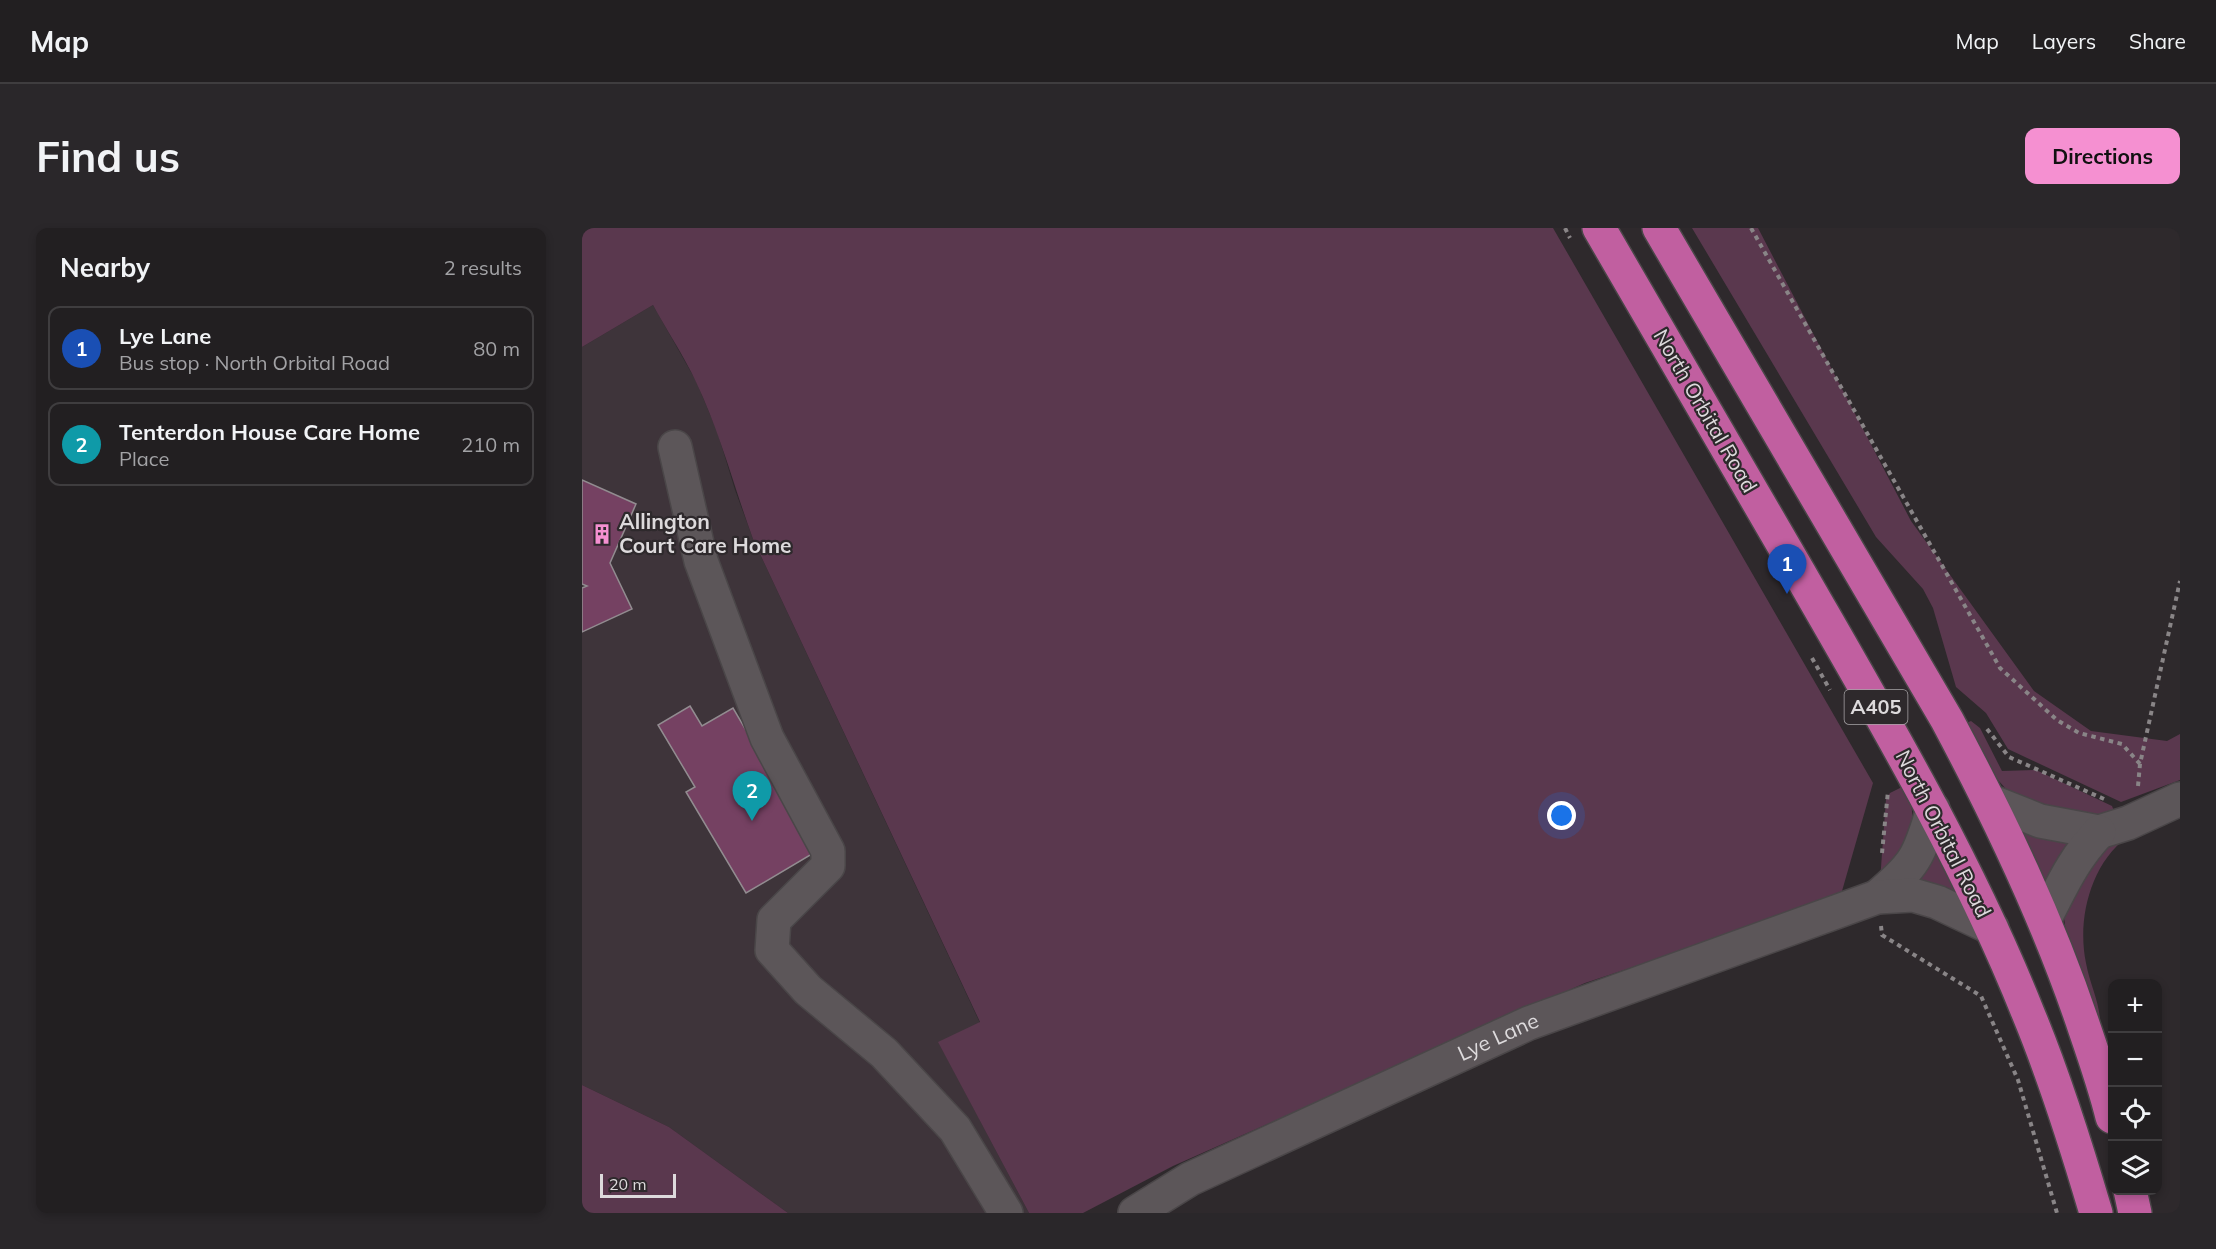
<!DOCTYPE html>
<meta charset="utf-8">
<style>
:root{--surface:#221f21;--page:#2a272a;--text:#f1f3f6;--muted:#a2a2a5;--line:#3f3d3f;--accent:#f590d1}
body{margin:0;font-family:Mulish,sans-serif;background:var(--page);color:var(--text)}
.controls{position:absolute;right:18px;bottom:18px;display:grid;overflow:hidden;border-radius:12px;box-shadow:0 3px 9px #0003}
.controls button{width:54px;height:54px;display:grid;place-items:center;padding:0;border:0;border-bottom:2px solid var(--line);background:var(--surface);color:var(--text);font:30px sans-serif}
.scale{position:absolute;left:18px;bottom:15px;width:76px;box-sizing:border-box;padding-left:6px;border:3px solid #dddadc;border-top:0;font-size:16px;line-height:21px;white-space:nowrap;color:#dddadc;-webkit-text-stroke:4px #2e292c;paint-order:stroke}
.you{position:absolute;left:980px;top:588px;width:21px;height:21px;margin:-15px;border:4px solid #fff;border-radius:50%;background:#1a73e8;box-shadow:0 0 0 9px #1a73e833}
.badge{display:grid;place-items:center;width:39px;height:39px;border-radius:50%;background:var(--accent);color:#fff;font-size:20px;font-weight:700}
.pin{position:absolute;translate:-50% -50px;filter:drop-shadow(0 2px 3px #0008)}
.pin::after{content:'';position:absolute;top:32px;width:21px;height:18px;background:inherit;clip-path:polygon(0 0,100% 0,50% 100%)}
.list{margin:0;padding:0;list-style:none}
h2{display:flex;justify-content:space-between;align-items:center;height:78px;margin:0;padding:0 24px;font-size:26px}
h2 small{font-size:20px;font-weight:400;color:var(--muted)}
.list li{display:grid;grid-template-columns:39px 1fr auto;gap:18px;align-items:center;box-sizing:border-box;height:84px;margin:0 12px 12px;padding:0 12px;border:2px solid var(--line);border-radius:12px}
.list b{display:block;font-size:22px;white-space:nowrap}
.list p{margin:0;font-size:20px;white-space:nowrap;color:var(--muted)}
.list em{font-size:20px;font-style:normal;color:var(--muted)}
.icon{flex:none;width:33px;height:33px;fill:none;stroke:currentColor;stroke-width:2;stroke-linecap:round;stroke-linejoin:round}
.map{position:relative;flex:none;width:1598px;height:985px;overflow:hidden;border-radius:12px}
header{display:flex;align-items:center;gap:36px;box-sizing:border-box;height:84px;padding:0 30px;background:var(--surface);border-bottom:2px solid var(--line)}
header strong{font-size:28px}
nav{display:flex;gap:33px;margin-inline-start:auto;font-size:21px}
.intro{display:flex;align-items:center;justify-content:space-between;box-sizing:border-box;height:144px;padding:0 36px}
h1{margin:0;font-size:42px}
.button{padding:15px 27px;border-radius:12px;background:var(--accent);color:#111;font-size:21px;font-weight:700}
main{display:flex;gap:36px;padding:0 36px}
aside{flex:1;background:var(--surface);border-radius:12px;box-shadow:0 3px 9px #0003}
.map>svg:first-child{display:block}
.built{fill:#3e343a}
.green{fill:#5a384e}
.building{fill:#754162;stroke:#928c90;stroke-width:1.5}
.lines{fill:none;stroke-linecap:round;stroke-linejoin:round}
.minor-casing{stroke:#4a4648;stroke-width:36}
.highway-casing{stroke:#4a4648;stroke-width:36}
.path{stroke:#898587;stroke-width:4;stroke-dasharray:4.5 4.5;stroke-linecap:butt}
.minor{stroke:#5c5659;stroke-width:33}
.highway{stroke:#c15fa0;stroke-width:33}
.labels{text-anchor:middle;stroke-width:4.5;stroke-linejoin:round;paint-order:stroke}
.shield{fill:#2e292c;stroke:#a8a5a7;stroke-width:1.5}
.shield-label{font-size:20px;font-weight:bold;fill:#dddadc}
.street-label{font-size:21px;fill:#dddadc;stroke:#2e292c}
.poi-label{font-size:21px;font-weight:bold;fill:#dddadc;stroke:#2e292c;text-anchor:start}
</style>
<header>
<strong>Map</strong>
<nav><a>Map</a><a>Layers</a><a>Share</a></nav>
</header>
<div class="intro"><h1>Find us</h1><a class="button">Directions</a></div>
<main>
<aside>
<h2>Nearby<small>2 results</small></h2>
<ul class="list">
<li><span class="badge" style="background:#1a4fb4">1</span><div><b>Lye Lane</b><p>Bus stop · North Orbital Road</p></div><em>80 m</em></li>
<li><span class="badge" style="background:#0f9aa8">2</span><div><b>Tenterdon House Care Home</b><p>Place</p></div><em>210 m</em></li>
</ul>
</aside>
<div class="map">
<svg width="1598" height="985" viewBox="0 0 1598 985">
<rect width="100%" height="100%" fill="#2e292c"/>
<path class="built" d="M71 77 114 153 135 203 153 262 171 311 398 795 357 815 447 985H206L87 899 0 857V119Z"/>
<g class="green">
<path d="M0 0H971L1291 555 1258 670 1003 755 591 938 501 985H447L356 814 398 794 171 311C152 259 138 204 114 154 102 128 85 103 71 77L0 119Z"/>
<path d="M1110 0H1176L1329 293 1452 463 1509 503 1585 513 1598 506V552L1539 574 1426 521 1404 485 1374 459 1351 380 1341 361 1294 309Z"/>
<path d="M1389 493 1398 500 1420 543 1454 542 1530 578 1532 583 1508 588 1442 575 1424 561 1408 543 1382 496Z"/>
<path d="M1322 558 1329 573 1332 604 1298 653 1304 571 1308 565Z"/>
<path d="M1441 601 1488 614 1463 657 1438 603Z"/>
<path d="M1545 609C1508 637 1495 692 1504 735 1508 758 1520 778 1518 802L1485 712 1482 689 1491 650 1531 612Z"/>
<path d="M1354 616 1375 666 1334 654Z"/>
<path d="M0 857 87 899 206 985H0Z"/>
</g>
<g class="building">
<path d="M0 252 54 276 28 335 50 381 0 404V360L5 358 0 356Z"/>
<path d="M108 478 120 498 151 480 235 623 164 665 104 564 113 559 76 497Z"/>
</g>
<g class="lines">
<g class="minor-casing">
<g id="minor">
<path d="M93 219 119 333 185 510 246 623V638L192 692 190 722 226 762 302 825 373 901 424 985"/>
<path d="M1408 573 1458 593 1517 604 1546 595 1598 571"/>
<path d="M1295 669C1333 637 1337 629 1351 581"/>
<path d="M1462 692C1480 658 1490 633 1517 604"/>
<path id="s1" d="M553 985 608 951 947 795 1295 669 1331 667 1355 674 1410 700"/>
</g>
</g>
<g class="highway-casing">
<g id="highway">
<path d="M1017 0C1085 115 1151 231 1218 346 1300 489 1385 632 1446 785 1473 850 1494 917 1514 985"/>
<path d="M1077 0 1365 492C1419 593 1467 694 1503 802 1513 831 1523 860 1530 889"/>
<path d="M1548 962 1553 985"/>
</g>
</g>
<g class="path">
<path d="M983 0 988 10"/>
<path d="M1169 0 1418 440 1475 492 1497 505 1540 516 1558 536"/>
<path d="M1230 430 1248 462"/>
<path d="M1405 501 1427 529 1522 571"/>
<path d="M1556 558 1558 536 1598 353"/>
<path d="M1300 625 1306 563"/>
<path d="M1299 698 1300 707 1399 768 1436 852 1475 985"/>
</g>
<use href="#minor" class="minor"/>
<use href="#highway" class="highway"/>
</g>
<defs>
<g id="building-bare" transform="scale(1.62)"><path d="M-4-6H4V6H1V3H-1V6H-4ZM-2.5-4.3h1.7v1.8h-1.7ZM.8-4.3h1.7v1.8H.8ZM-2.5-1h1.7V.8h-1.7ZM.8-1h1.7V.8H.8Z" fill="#f590d1" stroke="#2e292c" stroke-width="2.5" paint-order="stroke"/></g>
</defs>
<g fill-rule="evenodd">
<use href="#building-bare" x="20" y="306"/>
</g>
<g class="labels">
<rect class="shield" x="1262.5" y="462" width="63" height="34" rx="4.5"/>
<g class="shield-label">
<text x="1294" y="486">A405</text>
</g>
<g class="street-label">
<text transform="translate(1123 183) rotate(60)" y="7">North Orbital Road</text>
<text transform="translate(1361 606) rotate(63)" y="7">North Orbital Road</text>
<text dy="7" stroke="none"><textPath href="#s1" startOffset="404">Lye Lane</textPath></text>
</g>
<g class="poi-label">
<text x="37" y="301">Allington<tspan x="37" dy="24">Court Care Home</tspan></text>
</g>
</g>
</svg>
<div class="controls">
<button>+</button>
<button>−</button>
<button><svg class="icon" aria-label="locate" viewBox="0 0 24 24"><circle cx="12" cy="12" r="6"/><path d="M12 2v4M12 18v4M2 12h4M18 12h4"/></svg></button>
<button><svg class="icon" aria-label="layers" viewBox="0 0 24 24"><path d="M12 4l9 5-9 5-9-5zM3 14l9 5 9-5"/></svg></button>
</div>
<div class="scale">20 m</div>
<div class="you"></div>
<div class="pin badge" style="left:1205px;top:366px;background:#1a4fb4">1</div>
<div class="pin badge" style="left:170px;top:593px;background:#0f9aa8">2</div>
</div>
</main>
